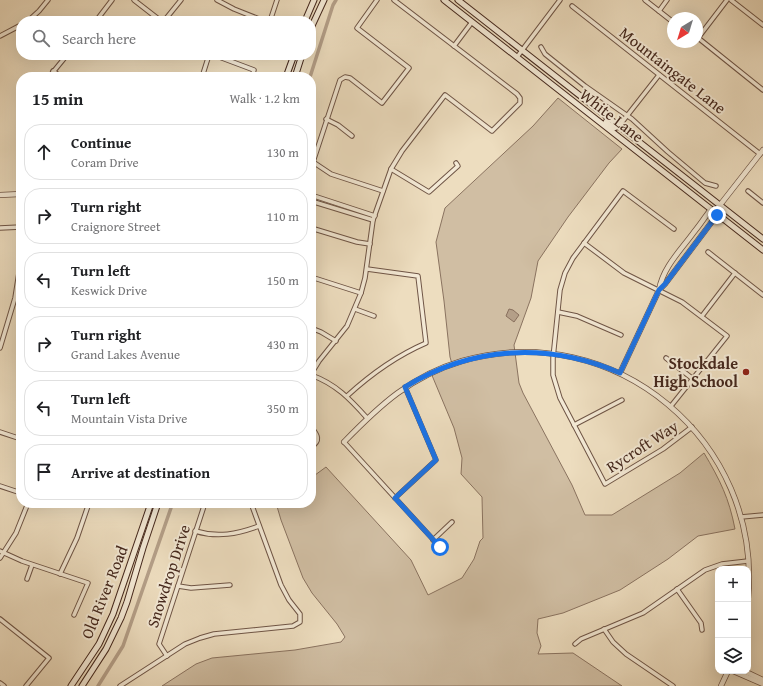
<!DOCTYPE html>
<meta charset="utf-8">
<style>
:root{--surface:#fff;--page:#f2f2f2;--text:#202124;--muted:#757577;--line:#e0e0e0}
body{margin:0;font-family:"Gentium Book Plus",serif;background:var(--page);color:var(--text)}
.controls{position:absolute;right:12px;bottom:12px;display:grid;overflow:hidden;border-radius:8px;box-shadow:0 4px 16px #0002}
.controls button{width:36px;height:36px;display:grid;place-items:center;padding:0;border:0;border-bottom:1px solid var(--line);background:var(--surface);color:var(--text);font:20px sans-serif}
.compass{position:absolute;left:667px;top:12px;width:36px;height:36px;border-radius:50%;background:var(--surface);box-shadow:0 4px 16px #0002;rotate:218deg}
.stop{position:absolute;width:12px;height:12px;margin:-9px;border:3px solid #1a73e8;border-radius:50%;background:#fff}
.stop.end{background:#1a73e8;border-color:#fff;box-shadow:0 1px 4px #0008}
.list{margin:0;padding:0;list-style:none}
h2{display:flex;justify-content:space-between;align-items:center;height:52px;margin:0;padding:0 16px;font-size:17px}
h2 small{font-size:13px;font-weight:400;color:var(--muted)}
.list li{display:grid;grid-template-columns:26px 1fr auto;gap:12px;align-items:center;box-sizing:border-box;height:56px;margin:0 8px 8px;padding:0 8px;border:1px solid var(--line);border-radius:16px}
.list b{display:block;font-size:15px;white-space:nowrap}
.list p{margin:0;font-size:13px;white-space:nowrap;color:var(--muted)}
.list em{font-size:13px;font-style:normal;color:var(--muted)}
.icon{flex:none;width:22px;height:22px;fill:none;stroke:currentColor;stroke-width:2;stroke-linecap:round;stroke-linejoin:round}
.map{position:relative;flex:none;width:763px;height:686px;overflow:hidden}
.search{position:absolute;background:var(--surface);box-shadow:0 4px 16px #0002;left:16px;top:16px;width:300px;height:44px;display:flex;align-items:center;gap:10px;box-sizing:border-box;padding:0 14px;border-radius:16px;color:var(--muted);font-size:15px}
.panel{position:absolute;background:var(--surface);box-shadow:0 4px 16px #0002;left:16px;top:72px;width:300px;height:436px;border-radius:16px}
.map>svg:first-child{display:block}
.green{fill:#d0bea3;stroke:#8a7360}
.water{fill:#b49f88;stroke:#886f5d}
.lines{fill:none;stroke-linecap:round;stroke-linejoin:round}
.canal{stroke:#b49f88;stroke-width:3.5}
.minor-casing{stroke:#6f5546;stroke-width:5.5}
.tertiary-casing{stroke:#6f5546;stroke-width:6}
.secondary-casing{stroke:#45281d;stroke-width:7}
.minor{stroke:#f3e9d5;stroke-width:3.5}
.tertiary{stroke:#f3e9d5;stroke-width:4.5}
.secondary{stroke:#f3e9d5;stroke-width:5}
.route{stroke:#1a73e8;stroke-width:5}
.poi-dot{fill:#8f2418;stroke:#f3e9d5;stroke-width:1.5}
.labels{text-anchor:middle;stroke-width:4;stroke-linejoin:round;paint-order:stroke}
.street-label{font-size:16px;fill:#45281d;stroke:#f3e9d5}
.poi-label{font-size:16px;font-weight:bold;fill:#45281d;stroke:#f3e9d5;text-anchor:end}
</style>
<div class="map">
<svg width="763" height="686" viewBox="0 0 763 686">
<rect width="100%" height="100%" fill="#edddbf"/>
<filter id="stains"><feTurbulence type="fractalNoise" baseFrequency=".005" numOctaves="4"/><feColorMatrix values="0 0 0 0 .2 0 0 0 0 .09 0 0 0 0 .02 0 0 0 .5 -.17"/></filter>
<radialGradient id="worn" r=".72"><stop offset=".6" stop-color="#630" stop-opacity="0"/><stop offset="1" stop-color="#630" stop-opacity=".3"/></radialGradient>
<path class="green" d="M558 98 622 149 609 163 568 217 538 261 531 298 514 345 519 383 523 393 572 485 585 515H612L680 473 704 453C720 480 729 498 735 529L698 536 668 559 620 590 563 613 538 619 537 633 541 646 538 654 573 653 622 686H162L196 664 212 658 295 650 341 642 345 637 337 624 312 593 303 578 281 520 276 503H311V478L326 467 411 560 428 595 462 578 474 559 480 541 483 538 482 497 461 474 462 458 454 428 431 373 452 364 450 357 444 301 436 242 445 208 533 126Z"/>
<path class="water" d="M509 309 513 310 519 315 514 322 506 316Z"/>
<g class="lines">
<g class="canal">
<path d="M310 77 333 5 336 0"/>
<path d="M98 686 123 646 172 505"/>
</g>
<g class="minor-casing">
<g id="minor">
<path d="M134 0 161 21"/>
<path d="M217 0 234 9 264 21"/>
<path d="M377 0 357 28 409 68 382 103 350 78 345 77 340 80 313 162 331 174 383 191"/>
<path d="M645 0 673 22"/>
<path d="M731 0 763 25"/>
<path d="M572 6 760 154"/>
<path d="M659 11 667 0"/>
<path d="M28 21 39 11 48 0"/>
<path d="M96 21 112 0"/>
<path d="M164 21 181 0"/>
<path d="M270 21 277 0"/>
<path d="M0 36 21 25"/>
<path d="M697 37 763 90"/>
<path d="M698 38 727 0"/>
<path d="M454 46 472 22"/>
<path d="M541 47 545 54 585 86 632 119 668 152 705 183 716 186"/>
<path d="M214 55 254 70 252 77"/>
<path d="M517 57 560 0"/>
<path d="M53 71 61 77"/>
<path d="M49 77 67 55"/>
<path d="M202 77 209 55"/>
<path d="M326 119 338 125 352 136"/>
<path d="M619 126 659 75"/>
<path d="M391 169 429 192 458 166 456 163"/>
<path d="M748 191 763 203"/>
<path d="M311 195 375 216"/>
<path d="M311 201 373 220"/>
<path d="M0 228 21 227"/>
<path d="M311 228 357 242 370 244"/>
<path d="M674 229 623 191 573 258 565 273 560 290 553 358V375L560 398 605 484 663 449 692 427"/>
<path d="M584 243 624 273 682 302 727 336 671 406"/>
<path d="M708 252 763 295"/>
<path d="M311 277 361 293"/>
<path d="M355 309 374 316"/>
<path d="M558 312 577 316 621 335"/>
<path d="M702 316 735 273"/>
<path d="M311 328 321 332 336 341"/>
<path d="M0 348 15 298 21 260"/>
<path d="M666 358 693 379"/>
<path d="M311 374 319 361 347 326 361 293 365 278 373 220 391 169 402 151 445 95 492 131 520 103V98L517 94 394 0"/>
<path d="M311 375C336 384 350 399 367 418"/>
<path d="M347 396C371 374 396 356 426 343L418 276 367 269"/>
<path d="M574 425 622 400"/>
<path d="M311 427C318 435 321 441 311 447"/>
<path d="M0 432 21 439"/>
<path d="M344 442 440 547"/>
<path d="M0 486 21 493"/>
<path d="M395 498 436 460 405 387"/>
<path d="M741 517 763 515"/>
<path d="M195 531C218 538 237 534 259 526"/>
<path d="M433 540 452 522"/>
<path d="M0 551 22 561 88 583 74 615"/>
<path d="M0 558 16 533 28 503"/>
<path d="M60 574 77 538 89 503"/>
<path d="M27 579 32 565"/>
<path d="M178 586 191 588 230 585"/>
<path d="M677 589 701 623 702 630"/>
<path d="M0 619 49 658 26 686"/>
<path d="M604 629 613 642 626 654 673 686"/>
<path d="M575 644 581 639 643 613 705 570 722 564 748 561"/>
<path d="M167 656 159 644 205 503"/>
<path d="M0 683 4 686"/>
<path d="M120 686 185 644 200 638 214 634 293 626 300 622V614L289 600 281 585 251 503"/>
</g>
</g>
<g class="tertiary-casing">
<g id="tertiary">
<path d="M0 195 21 194"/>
<path d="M659 290 665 284 717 215 720 205 763 150"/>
<path d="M620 373 659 290C663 267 681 250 694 232 700 225 705 217 711 209"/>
<path d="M344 442C380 405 411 376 462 361 614 317 763 441 748 599"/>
<path d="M744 671 763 680"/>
<path d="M721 686 728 671H733L763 684"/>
</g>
</g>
<g class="secondary-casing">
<g id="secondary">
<path d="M444 0 763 250"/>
<path d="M458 0 763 239"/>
<path d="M305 21 314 0"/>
<path d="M311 28 324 0"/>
<path d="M286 77 294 55"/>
<path d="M295 77 302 55"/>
<path d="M606 122 614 128 619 126"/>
<path d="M71 686 99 644 113 614 151 503"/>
<path d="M82 686 106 649 121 618 127 602 143 548 158 503"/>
</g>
</g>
<use href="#minor" class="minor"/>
<use href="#tertiary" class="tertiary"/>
<use href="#secondary" class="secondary"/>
</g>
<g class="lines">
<path class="route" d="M440 547 395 498 436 460 405 387C472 346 548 342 620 373L659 290 665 284 717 215"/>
</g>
<circle class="poi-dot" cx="746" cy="372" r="4"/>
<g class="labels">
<g class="street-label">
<text transform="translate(673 70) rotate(38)" y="6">Mountaingate Lane</text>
<text transform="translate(612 115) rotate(38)" y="6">White Lane</text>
<text transform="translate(642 446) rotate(-33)" y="6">Rycroft Way</text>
<text transform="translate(168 576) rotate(-72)" y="6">Snowdrop Drive</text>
<text transform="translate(104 592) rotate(-68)" y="6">Old River Road</text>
</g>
<g class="poi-label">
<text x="738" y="369">Stockdale<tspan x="738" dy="18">High School</tspan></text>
</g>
</g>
<rect width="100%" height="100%" filter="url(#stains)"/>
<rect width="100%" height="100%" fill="url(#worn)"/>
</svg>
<div class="controls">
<button>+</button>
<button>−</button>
<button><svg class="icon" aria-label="layers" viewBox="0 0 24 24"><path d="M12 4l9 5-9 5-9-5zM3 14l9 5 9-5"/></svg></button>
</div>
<svg class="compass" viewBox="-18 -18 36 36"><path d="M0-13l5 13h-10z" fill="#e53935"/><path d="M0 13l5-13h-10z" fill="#757577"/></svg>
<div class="stop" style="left:440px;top:547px"></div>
<div class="stop end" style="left:717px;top:215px"></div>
<div class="search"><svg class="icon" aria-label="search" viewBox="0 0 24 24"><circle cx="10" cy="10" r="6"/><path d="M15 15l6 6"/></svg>Search here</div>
<section class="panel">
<h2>15 min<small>Walk · 1.2 km</small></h2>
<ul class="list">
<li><svg class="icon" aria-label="ahead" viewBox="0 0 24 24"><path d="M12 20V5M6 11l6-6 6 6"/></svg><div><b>Continue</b><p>Coram Drive</p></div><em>130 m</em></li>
<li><svg class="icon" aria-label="right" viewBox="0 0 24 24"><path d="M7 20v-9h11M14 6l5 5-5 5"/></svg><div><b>Turn right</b><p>Craignore Street</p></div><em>110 m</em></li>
<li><svg class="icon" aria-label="left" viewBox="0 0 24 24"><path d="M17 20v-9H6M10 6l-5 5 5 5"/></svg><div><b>Turn left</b><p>Keswick Drive</p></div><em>150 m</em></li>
<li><svg class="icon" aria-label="right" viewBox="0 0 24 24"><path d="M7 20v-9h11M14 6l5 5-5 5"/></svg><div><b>Turn right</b><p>Grand Lakes Avenue</p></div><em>430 m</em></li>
<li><svg class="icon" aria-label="left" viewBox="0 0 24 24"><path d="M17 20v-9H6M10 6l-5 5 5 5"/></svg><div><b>Turn left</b><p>Mountain Vista Drive</p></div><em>350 m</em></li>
<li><svg class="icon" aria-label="arrive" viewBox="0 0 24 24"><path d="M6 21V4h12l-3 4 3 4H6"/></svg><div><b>Arrive at destination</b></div></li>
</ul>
</section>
</div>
